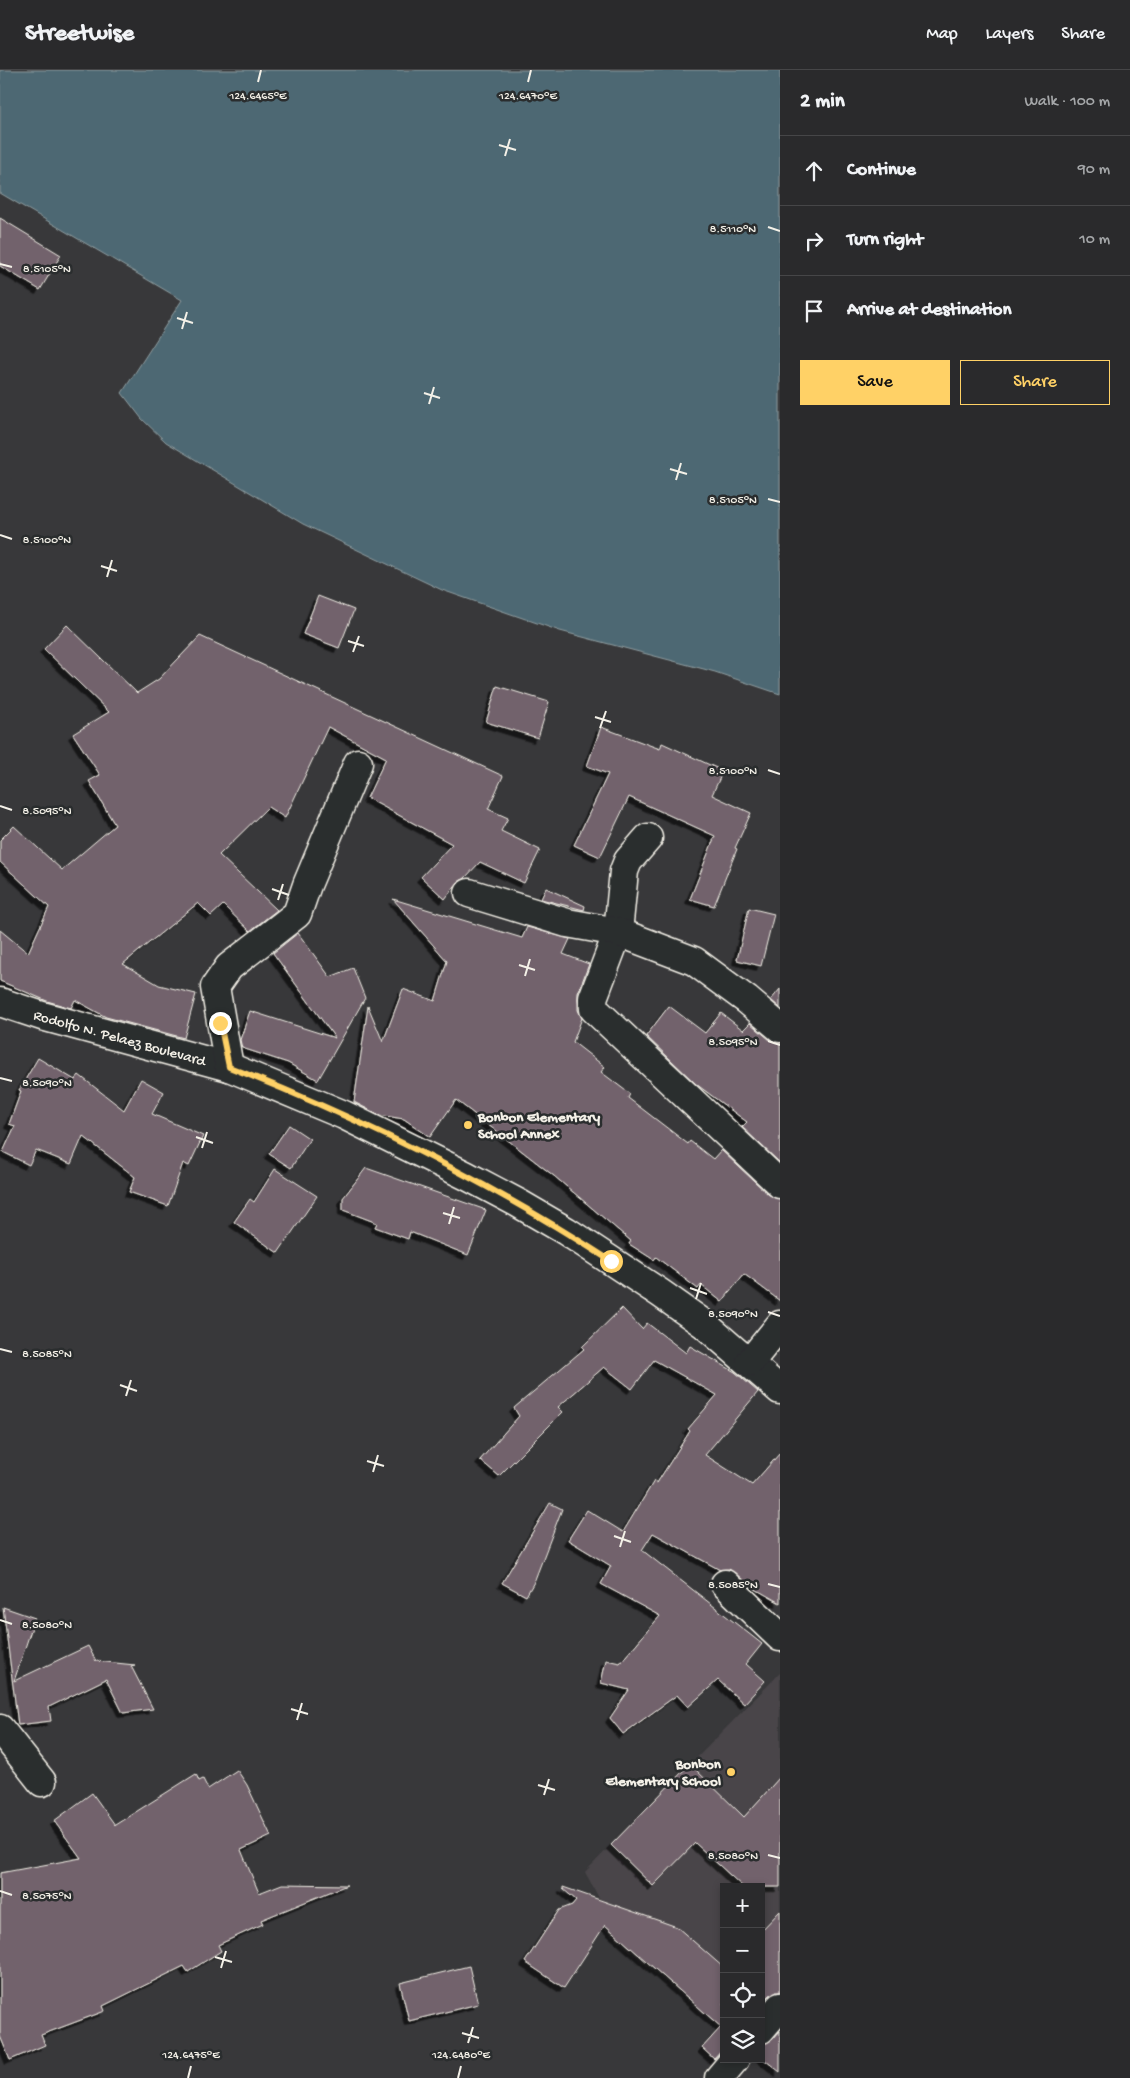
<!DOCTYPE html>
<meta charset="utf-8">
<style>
:root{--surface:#2a2a2c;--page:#363638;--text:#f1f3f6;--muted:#a5a7a9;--line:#464648;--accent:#ffd166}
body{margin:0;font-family:"Gochi Hand",sans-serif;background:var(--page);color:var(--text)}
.controls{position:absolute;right:15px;bottom:15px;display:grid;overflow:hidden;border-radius:0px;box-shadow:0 2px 8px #0003}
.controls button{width:45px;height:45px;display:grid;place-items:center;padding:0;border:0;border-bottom:1px solid var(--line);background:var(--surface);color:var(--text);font:25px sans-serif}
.stop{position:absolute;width:15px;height:15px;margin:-11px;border:4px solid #ffd166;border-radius:50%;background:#fff}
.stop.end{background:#ffd166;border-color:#fff;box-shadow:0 1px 5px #0008}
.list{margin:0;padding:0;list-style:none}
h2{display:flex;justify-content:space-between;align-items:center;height:65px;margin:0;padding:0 20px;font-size:21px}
h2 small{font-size:16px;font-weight:400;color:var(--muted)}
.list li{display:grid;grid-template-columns:32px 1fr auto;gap:15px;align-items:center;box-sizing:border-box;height:70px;padding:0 20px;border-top:1px solid var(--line)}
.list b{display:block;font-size:19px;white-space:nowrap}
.list em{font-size:16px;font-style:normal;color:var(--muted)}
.actions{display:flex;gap:10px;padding:15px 20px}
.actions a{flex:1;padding:11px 0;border:1px solid var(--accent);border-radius:0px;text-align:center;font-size:18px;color:var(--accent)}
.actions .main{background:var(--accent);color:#111}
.icon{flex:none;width:28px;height:28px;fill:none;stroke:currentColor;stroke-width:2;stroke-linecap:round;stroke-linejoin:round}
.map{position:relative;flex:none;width:780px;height:2008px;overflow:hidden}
header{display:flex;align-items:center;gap:30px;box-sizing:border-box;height:70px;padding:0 25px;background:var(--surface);border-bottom:1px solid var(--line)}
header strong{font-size:24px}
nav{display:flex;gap:28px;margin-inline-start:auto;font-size:18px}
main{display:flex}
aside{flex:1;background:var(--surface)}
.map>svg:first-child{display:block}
.built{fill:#494549}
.water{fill:#4e6873;stroke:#909fa2}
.building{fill:#72626c;stroke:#f4f1e8;filter:url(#shadow)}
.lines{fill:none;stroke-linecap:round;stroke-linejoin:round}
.minor-casing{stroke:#f4f1e8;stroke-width:31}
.minor{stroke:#2a2d2e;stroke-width:28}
.route{stroke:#ffd166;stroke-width:6}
.ticks{fill:none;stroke:#f4f1e8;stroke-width:2}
.poi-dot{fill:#ffd166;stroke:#2a2d2e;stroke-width:2}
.labels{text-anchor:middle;stroke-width:5;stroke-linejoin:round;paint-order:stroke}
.street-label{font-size:15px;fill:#f4f1e8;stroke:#2a2d2e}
.poi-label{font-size:15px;font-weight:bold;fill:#f4f1e8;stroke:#2a2d2e;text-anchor:start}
.ticks-label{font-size:12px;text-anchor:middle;fill:#f4f1e8;stroke:#2a2d2e;stroke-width:5;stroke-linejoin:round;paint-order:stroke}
</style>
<header>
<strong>Streetwise</strong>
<nav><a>Map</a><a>Layers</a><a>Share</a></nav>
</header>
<main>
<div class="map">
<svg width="780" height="2008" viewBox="0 0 780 2008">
<defs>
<filter id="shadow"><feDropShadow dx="-4.5" dy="4.5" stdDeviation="0" flood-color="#0009"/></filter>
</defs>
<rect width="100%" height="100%" fill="#38383a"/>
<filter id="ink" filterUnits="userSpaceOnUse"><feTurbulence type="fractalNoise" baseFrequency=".02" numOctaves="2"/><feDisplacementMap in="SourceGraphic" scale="10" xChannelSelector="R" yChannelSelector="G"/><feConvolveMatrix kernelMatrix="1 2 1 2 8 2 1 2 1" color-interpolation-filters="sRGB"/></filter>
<g filter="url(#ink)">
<path class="built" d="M780 1603V1916L761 1937V1817H724V1963L602 1857 600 1830 585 1802Z"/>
<path class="water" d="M0 0H780V624L715 602 560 561 442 520 303 454 166 372 142 349 122 323 182 230 0 123Z"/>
<g class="building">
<path d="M0 148 61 185 40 220 0 196Z"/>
<path d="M318 526 354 540 339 578 303 564Z"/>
<path d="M67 555 137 623 159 609 200 566 503 706 488 739 508 748 501 761 540 780 524 813 480 792 464 809 458 812 445 829 421 807 452 774 367 728 386 688 328 657 285 748 268 737 219 785 277 840 250 861 223 835 211 846 198 833 123 894 159 915 196 924 184 968 106 947 75 930 71 938 47 931 0 911V860L28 883 49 837 0 792V770L14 756 62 800 115 755 89 711 100 705 73 664 109 642 44 579Z"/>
<path d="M497 616 549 632 538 668 486 652Z"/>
<path d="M601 657 660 679 662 673 723 701 712 725 751 743 735 778 737 779 714 836 690 829 715 766 629 727 600 787 574 775 608 704 587 696Z"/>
<path d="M546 818 585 836 584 840 541 829Z"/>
<path d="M393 829 522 868 527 857 570 869 563 884 589 894 578 923V940L582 948 573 972 605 997 601 1002 630 1024 628 1028 688 1074 690 1071 713 1089 721 1080 769 1125 780 1129V1231L744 1204 722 1232 701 1215 698 1219 656 1187 654 1190 629 1174 631 1171 554 1106 456 1030 430 1067 404 1049 379 1045 354 1032 368 936 383 972 403 919 435 931 447 891Z"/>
<path d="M749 838 774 844 761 896 737 890Z"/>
<path d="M298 863 330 907 353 898 365 928 318 1010 288 993 242 978 240 970 250 941 335 968 273 883Z"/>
<path d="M780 919V938L771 930Z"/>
<path d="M669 936 705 963 721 943 743 960 750 953 770 970 780 973V1093L742 1057 747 1052 696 1014 646 966Z"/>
<path d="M38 988 75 1010 79 1005 124 1040 141 1009 164 1022 152 1044 203 1066 189 1096 183 1093 168 1136 129 1122 135 1107 83 1066 71 1094 36 1080 29 1095 3 1082 15 1056 9 1054 21 1021 19 1020Z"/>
<path d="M289 1055 310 1069 291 1098 269 1084Z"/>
<path d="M366 1098 486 1140 468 1185 410 1162 408 1169 375 1157 377 1153 343 1140V1128Z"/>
<path d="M275 1099 317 1126 278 1183 234 1152 250 1129 254 1132Z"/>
<path d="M622 1238 642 1259 647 1253 686 1283 690 1276 735 1302 758 1322 705 1385 752 1415 780 1383V1533L750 1516 729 1499 720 1500 653 1463 642 1480 762 1574 746 1594 765 1611 744 1634 718 1610 688 1637 677 1625 623 1664 610 1648 629 1620 601 1613 606 1590 620 1593 660 1546 601 1514 611 1496 568 1470 587 1440 623 1462 654 1411 657 1413 690 1361 688 1359 717 1325 654 1290 632 1319 604 1297 558 1337 563 1342 499 1406 480 1390 519 1346 514 1338 584 1279 582 1277Z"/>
<path d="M550 1433 562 1439 534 1512 526 1526 502 1513Z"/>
<path d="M3 1537 35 1548 14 1611 88 1576 96 1591 135 1595 131 1596 153 1639 123 1643 106 1609 49 1637 51 1651 18 1655Z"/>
<path d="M690 1694 744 1747 780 1707V1817H743L695 1773 653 1816 611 1775Z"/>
<path d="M237 1700 247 1715 271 1766 241 1780 259 1823 282 1814 347 1815 261 1850 263 1854 218 1875 221 1881 188 1902 184 1896 103 1936 105 1941 41 1965 45 1975 10 1990 0 1966V1803L81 1788 54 1751 92 1723 115 1755 196 1704 199 1711 203 1709 208 1719Z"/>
<path d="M563 1817 677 1857 724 1898V1978L714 1989 702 1978 721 1957 605 1855 564 1918 525 1892 559 1840 572 1835 576 1830 563 1819Z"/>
<path d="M780 1841V1922H774L769 1926 761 1935V1861Z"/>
<path d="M469 1896 478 1934 409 1951 400 1913Z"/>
<path d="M780 1961V2002L761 1987V1974L772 1970Z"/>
</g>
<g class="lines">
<g class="minor-casing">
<g id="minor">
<path d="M648 768 628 791 624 801 618 862 593 928 594 939 780 1114"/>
<path d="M469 823 567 853 618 862 694 891 747 930 780 958"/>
<path id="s1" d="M0 932 42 946 229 997 344 1045 467 1106 518 1133 566 1161 660 1223 704 1254 780 1320"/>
<path d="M229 997 215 917 229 897 297 844 307 815 358 693"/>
<path d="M750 1292 780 1255"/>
<path d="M725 1514 780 1567"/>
<path d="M0 1659 42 1712"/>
<path d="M761 1959 780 1937"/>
<path d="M719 2008 735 1989"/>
</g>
</g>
<use href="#minor" class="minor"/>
</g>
</g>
<g class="lines" filter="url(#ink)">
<path class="route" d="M220 953 229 997C362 1049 491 1113 611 1191"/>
</g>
<path class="ticks" d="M258 12 261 0M528 12 531 0M499 75 516 80M505 86 510 69M768 157 780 161M0 194 12 197M177 248 193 253M182 259 187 242M424 323 440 328M429 334 434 317M670 399 687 404M676 410 681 393M768 429 780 432M0 465 12 469M101 496 117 501M107 507 112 490M348 571 364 576M353 582 359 566M595 647 611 652M600 658 606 641M768 700 780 704M0 736 12 740M272 819 289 825M278 830 283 814M519 895 535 900M525 906 530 889M768 971 780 975M0 1008 12 1011M196 1067 213 1073M202 1078 207 1062M443 1143 460 1148M449 1154 454 1137M690 1218 707 1224M696 1229 701 1213M768 1242 780 1246M0 1279 12 1282M120 1315 137 1321M126 1326 131 1310M367 1391 384 1396M373 1402 378 1385M614 1466 631 1472M620 1477 625 1461M768 1514 780 1517M0 1550 12 1554M291 1639 308 1644M297 1650 302 1633M538 1715 555 1720M544 1725 549 1709M768 1785 780 1788M0 1821 12 1825M215 1887 232 1892M221 1898 226 1881M462 1963 479 1968M468 1973 473 1957M188 2008 191 1996M458 2008 461 1996"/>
<g class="poi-dot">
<circle cx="468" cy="1055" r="5"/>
<circle cx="731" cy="1702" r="5"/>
</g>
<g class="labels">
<g class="street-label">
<text dy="5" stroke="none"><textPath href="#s1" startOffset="125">Rodolfo N. Pelaez Boulevard</textPath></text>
</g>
<g class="poi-label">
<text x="478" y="1051">Bonbon Elementary<tspan x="478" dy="17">School Annex</tspan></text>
<text x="721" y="1698" text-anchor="end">Bonbon<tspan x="721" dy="17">Elementary School</tspan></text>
</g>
</g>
<g class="ticks-label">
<text x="258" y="29">124.6465°E</text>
<text x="528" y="29">124.6470°E</text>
<text x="733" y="162">8.5110°N</text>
<text x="47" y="202">8.5105°N</text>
<text x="733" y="433">8.5105°N</text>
<text x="47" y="473">8.5100°N</text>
<text x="733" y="704">8.5100°N</text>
<text x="47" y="744">8.5095°N</text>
<text x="733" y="975">8.5095°N</text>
<text x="47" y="1016">8.5090°N</text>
<text x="733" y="1247">8.5090°N</text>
<text x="47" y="1287">8.5085°N</text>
<text x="733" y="1518">8.5085°N</text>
<text x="47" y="1558">8.5080°N</text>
<text x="733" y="1789">8.5080°N</text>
<text x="47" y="1829">8.5075°N</text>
<text x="191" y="1988">124.6475°E</text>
<text x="461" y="1988">124.6480°E</text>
</g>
</svg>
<div class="controls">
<button>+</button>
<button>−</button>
<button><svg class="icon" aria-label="locate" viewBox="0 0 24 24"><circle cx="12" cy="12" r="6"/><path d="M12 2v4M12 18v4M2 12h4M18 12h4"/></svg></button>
<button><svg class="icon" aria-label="layers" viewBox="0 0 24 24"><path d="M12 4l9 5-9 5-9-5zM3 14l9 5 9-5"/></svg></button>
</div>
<div class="stop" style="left:611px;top:1191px"></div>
<div class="stop end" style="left:220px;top:953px"></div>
</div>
<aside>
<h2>2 min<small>Walk · 100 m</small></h2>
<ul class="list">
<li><svg class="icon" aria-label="ahead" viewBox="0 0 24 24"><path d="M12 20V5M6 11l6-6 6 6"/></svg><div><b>Continue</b></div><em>90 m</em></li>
<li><svg class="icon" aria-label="right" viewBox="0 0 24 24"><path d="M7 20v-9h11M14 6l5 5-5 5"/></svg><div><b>Turn right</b></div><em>10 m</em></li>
<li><svg class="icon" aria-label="arrive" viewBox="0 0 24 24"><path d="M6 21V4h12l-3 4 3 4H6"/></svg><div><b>Arrive at destination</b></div></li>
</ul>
<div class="actions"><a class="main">Save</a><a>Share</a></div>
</aside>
</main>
